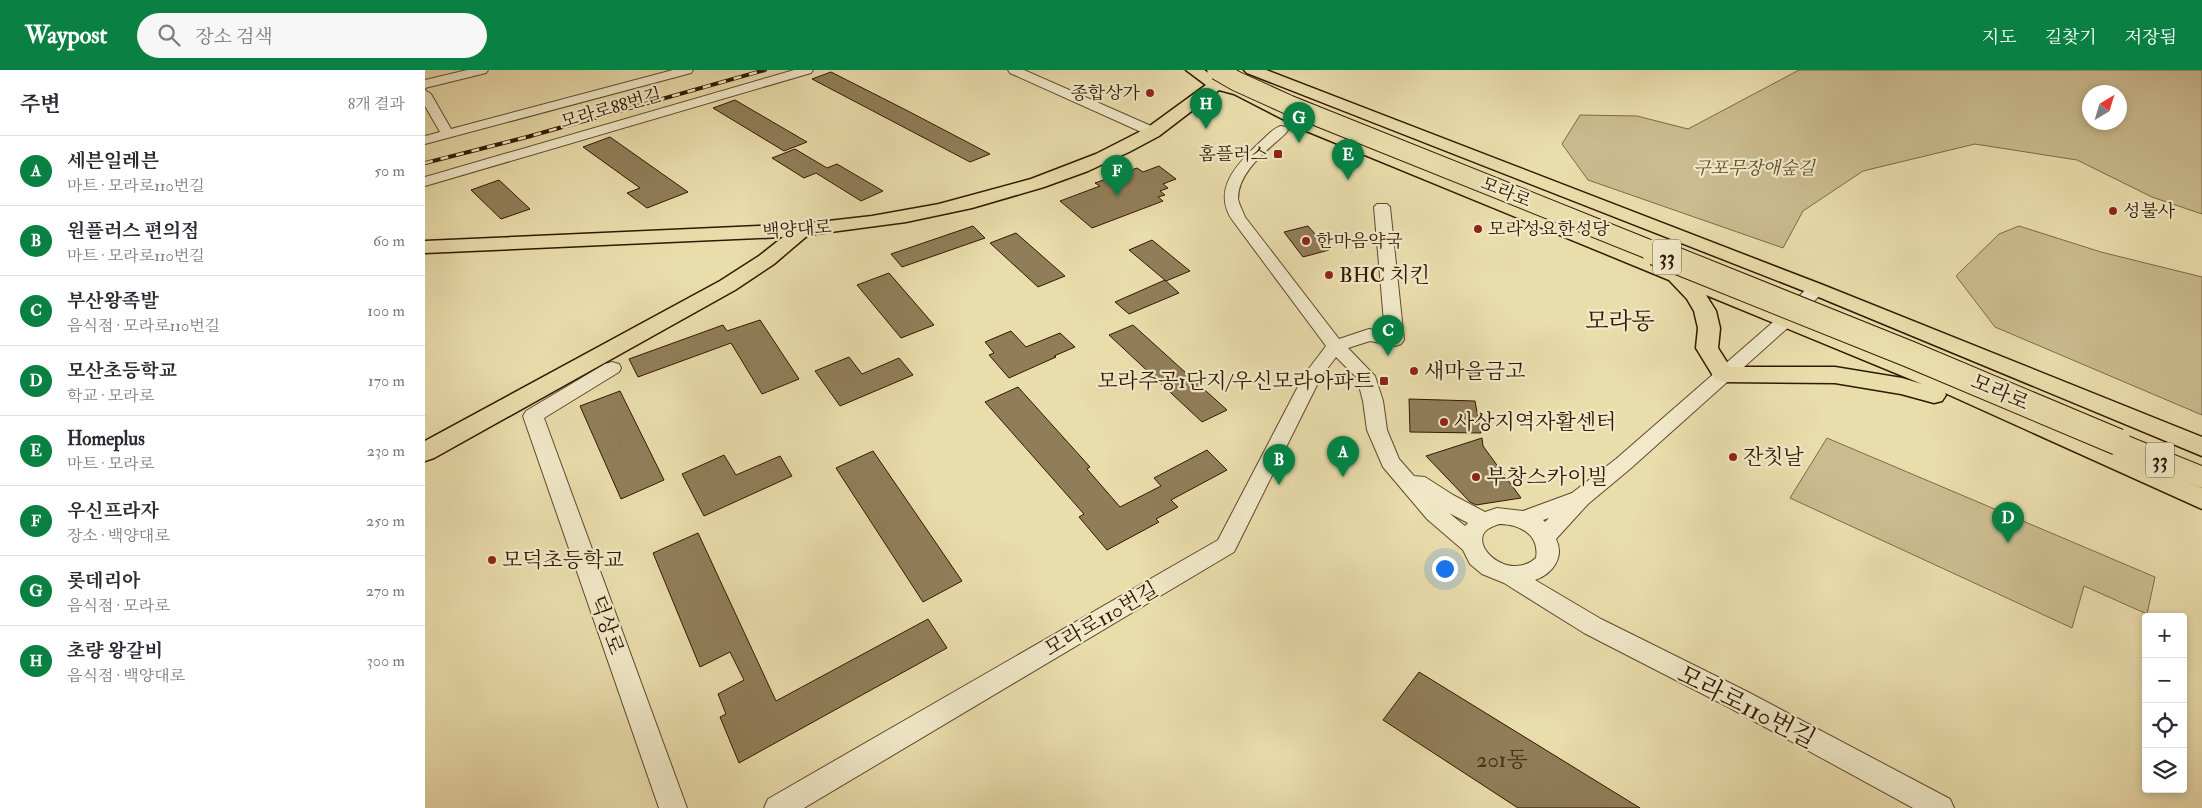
<!DOCTYPE html>
<html lang="ko">
<meta charset="utf-8">
<style>
:root{--surface:#fff;--page:#f7f7f7;--text:#2b2b33;--muted:#7c7c81;--line:#e1e1e2;--accent:#0b8043}
body{margin:0;font-family:"IM FELL Double Pica","Noto Serif KR",serif;background:var(--page);color:var(--text)}
.controls{position:absolute;right:15px;bottom:15px;display:grid;overflow:hidden;border-radius:5px;box-shadow:0 2px 8px #0003}
.controls button{width:45px;height:45px;display:grid;place-items:center;padding:0;border:0;border-bottom:1px solid var(--line);background:var(--surface);color:var(--text);font:25px sans-serif}
.compass{position:absolute;left:1657px;top:15px;width:45px;height:45px;border-radius:50%;background:var(--surface);box-shadow:0 2px 8px #0003;rotate:38deg}
.you{position:absolute;left:1019px;top:498px;width:18px;height:18px;margin:-12px;border:4px solid #fff;border-radius:50%;background:#1a73e8;box-shadow:0 0 0 8px #1a73e833}
.badge{display:grid;place-items:center;width:32px;height:32px;border-radius:50%;background:var(--accent);color:#fff;font-size:16px;font-weight:700}
.pin{position:absolute;translate:-50% -41px;filter:drop-shadow(0 1px 2px #0008)}
.pin::after{content:'';position:absolute;top:26px;width:18px;height:15px;background:inherit;clip-path:polygon(0 0,100% 0,50% 100%)}
.list{margin:0;padding:0;list-style:none}
h2{display:flex;justify-content:space-between;align-items:center;height:65px;margin:0;padding:0 20px;font-size:21px}
h2 small{font-size:16px;font-weight:400;color:var(--muted)}
.list li{display:grid;grid-template-columns:32px 1fr auto;gap:15px;align-items:center;box-sizing:border-box;height:70px;padding:0 20px;border-top:1px solid var(--line)}
.list b{display:block;font-size:19px;white-space:nowrap}
.list p{margin:0;font-size:16px;white-space:nowrap;color:var(--muted)}
.list em{font-size:16px;font-style:normal;color:var(--muted)}
.icon{flex:none;width:28px;height:28px;fill:none;stroke:currentColor;stroke-width:2;stroke-linecap:round;stroke-linejoin:round}
.map{position:relative;flex:none;width:1777px;height:738px;overflow:hidden}
header{display:flex;align-items:center;gap:30px;box-sizing:border-box;height:70px;padding:0 25px;background:var(--accent);color:#fff}
header strong{font-size:24px}
nav{display:flex;gap:28px;margin-inline-start:auto;font-size:18px}
.search{width:350px;height:45px;background:var(--page);display:flex;align-items:center;gap:12px;box-sizing:border-box;padding:0 18px;border-radius:28px;color:var(--muted);font-size:19px}
main{display:flex}
aside{flex:1;background:var(--surface)}
.map>svg:first-child{display:block}
.green{fill:#cbbc8f;stroke:#7e6a48;fill-rule:evenodd}
.building{fill:#917e59;stroke:#311800}
.lines{fill:none;stroke-linecap:round;stroke-linejoin:round}
.minor-casing{stroke:#5f492b;stroke-width:2}
.major-casing{stroke:#311800;stroke-width:3}
.highway-casing{stroke:#311800;stroke-width:2}
.minor{fill:#f1e9c9;fill-rule:evenodd}
.major{fill:#eaddac;fill-rule:evenodd}
.highway{fill:#eaddac;fill-rule:evenodd}
.rail-casing{stroke:#311800;stroke-width:4}
.rail{stroke:#f1e9c9;stroke-width:2.5;stroke-dasharray:8;stroke-linecap:butt}
.highway-bridge-far1-casing{stroke:#311800;stroke-width:21;stroke-linecap:butt}
.highway-bridge-casing{stroke:#311800;stroke-width:28;stroke-linecap:butt}
.highway-bridge-far1{stroke:#eaddac;stroke-width:19}
.highway-bridge{stroke:#eaddac;stroke-width:26}
.poi-dot{fill:#8f2418;stroke:#f1e9c9;stroke-width:2}
.labels{text-anchor:middle;stroke-width:4.5;stroke-linejoin:round;paint-order:stroke}
.far-poi-label{font-size:18px;fill:#311800;stroke:#f1e9c9;text-anchor:start}
.far-street-label{font-size:18px;fill:#311800;stroke:#f1e9c9}
.far-park-label{font-size:18px;font-style:italic;fill:#5f492b;stroke:#f1e9c9}
.shield{fill:#f1e9c9;stroke:#6b573c;stroke-width:1}
.shield-label{font-size:20px;font-weight:bold;fill:#311800}
.poi-label{font-size:21px;fill:#311800;stroke:#f1e9c9;text-anchor:start}
.street-label{font-size:21px;fill:#311800;stroke:#f1e9c9}
.near-number-label{font-size:22px;fill:#493216}
.quarter-label{font-size:24px;fill:#311800;stroke:#f1e9c9}
.near-street-label{font-size:25px;fill:#311800;stroke:#f1e9c9}
</style>
<header>
<strong>Waypost</strong>
<div class="search"><svg class="icon" aria-label="search" viewBox="0 0 24 24"><circle cx="10" cy="10" r="6"/><path d="M15 15l6 6"/></svg>장소 검색</div>
<nav><a>지도</a><a>길찾기</a><a>저장됨</a></nav>
</header>
<main>
<aside>
<h2>주변<small>8개 결과</small></h2>
<ul class="list">
<li><span class="badge">A</span><div><b>세븐일레븐</b><p>마트 · 모라로110번길</p></div><em>50 m</em></li>
<li><span class="badge">B</span><div><b>원플러스 편의점</b><p>마트 · 모라로110번길</p></div><em>60 m</em></li>
<li><span class="badge">C</span><div><b>부산왕족발</b><p>음식점 · 모라로110번길</p></div><em>100 m</em></li>
<li><span class="badge">D</span><div><b>모산초등학교</b><p>학교 · 모라로</p></div><em>170 m</em></li>
<li><span class="badge">E</span><div><b>Homeplus</b><p>마트 · 모라로</p></div><em>230 m</em></li>
<li><span class="badge">F</span><div><b>우신프라자</b><p>장소 · 백양대로</p></div><em>250 m</em></li>
<li><span class="badge">G</span><div><b>롯데리아</b><p>음식점 · 모라로</p></div><em>270 m</em></li>
<li><span class="badge">H</span><div><b>초량 왕갈비</b><p>음식점 · 백양대로</p></div><em>300 m</em></li>
</ul>
</aside>
<div class="map">
<svg width="1777" height="738" viewBox="0 0 1777 738">
<rect width="100%" height="100%" fill="#eaddac"/>
<filter id="stains"><feTurbulence type="fractalNoise" baseFrequency=".004" numOctaves="4"/><feColorMatrix values="0 0 0 0 .2 0 0 0 0 .09 0 0 0 0 .02 0 0 0 .5 -.17"/></filter>
<radialGradient id="worn" r=".72"><stop offset=".6" stop-color="#630" stop-opacity="0"/><stop offset="1" stop-color="#630" stop-opacity=".3"/></radialGradient>
<g class="green">
<path d="M1374 0H1777V144L1727 127 1652 90 1550 74 1438 101 1378 141 1358 178 1163 110 1137 74 1155 45 1212 46 1263 59ZM1664 22H1694V52H1664Z"/>
<path d="M1594 156 1676 182 1777 207V345L1570 257 1531 206 1574 164Z"/>
<path d="M1402 368 1730 507 1722 544 1659 516 1647 558 1365 428Z"/>
</g>
<g class="building">
<path d="M406 2 481 40 565 84 545 92 387 9Z"/>
<path d="M310 30 382 72 359 81 288 38Z"/>
<path d="M185 67 263 122 222 138 202 123 215 118 158 77Z"/>
<path d="M370 79 402 98 412 94 458 121 436 131 391 103 379 108 347 88Z"/>
<path d="M734 96 751 109 738 114 743 118 735 121 740 125 733 127 738 131 667 158 635 131 675 116 670 113 712 98 718 102Z"/>
<path d="M74 110 105 139 76 149 46 120Z"/>
<path d="M548 156 560 168 477 197 466 184Z"/>
<path d="M883 156 904 180 878 187 859 162Z"/>
<path d="M591 163 640 206 613 217 565 173Z"/>
<path d="M727 170 765 201 741 211 704 180Z"/>
<path d="M464 203 509 255 476 268 432 215Z"/>
<path d="M740 210 754 223 704 244 690 232Z"/>
<path d="M335 250 374 309 337 324 306 273 213 307 204 289 298 255 302 261Z"/>
<path d="M708 255 802 340 777 352 684 265Z"/>
<path d="M586 261 601 277 635 263 650 277 629 286 631 287 584 308 564 285 569 283 560 272Z"/>
<path d="M424 287 437 304 474 288 488 305 415 336 390 301Z"/>
<path d="M593 317 665 397 662 399 695 437 736 416 729 408 782 380 802 400 746 430 753 437 731 449 734 452 682 480 654 447 659 444 560 332Z"/>
<path d="M195 321 239 410 196 429 155 336Z"/>
<path d="M984 329 1050 331 1056 363 985 362Z"/>
<path d="M1057 368 1058 376 1096 428 1051 435 1045 432 1001 386Z"/>
<path d="M448 381 537 511 498 532 411 398Z"/>
<path d="M299 385 311 405 355 386 367 406 279 446 257 404Z"/>
<path d="M273 463 351 631 503 549 522 578 314 693 295 647 301 644 293 624 319 610 305 582 275 597 228 483Z"/>
<path d="M994 602 1215 738H1093L958 650Z"/>
</g>
<g class="lines">
<g class="minor-casing">
<g id="minor">
<path d="M42 0H63L61 3 0 18V10Z"/>
<path d="M248 0H268L266 3 0 74V66L15 62 0 36V20L6 24 26 59Z"/>
<path d="M369 0H388L386 3 0 116V107Z"/>
<path d="M583 0H599L733 59 735 62 733 65H723L585 3Z"/>
<path d="M856 56 861 57 863 60 861 63C843 80 813 101 813 129 814 135 818 141 820 147L914 269 944 259 960 263 949 137 952 134H962L965 137 979 270 976 274 970 276 945 271 923 278 950 306 958 331 962 360 974 389 989 406 1000 407 1028 425 1060 442 1072 438 1098 441 1147 423 1191 389 1355 246 1385 215H1397L1399 219 1397 223 1367 254 1205 399 1163 434 1131 469C1140 488 1127 504 1110 510L1176 549 1323 622 1525 729 1529 738H1488L1305 638 1159 563 1079 513 1057 504 1045 494 1038 480 1002 449 958 397 942 360 938 331 932 308 911 287 896 307 809 482 379 738H339L343 729 793 470 879 305 901 276 808 151C786 120 812 94 835 72 841 67 848 58 856 56ZM1024 443 1043 453 1040 456ZM1124 448 1120 452 1118 450ZM1074 454C1094 454 1115 464 1111 488 1082 513 1042 473 1063 459 1066 457 1071 455 1074 454Z"/>
<path d="M187 292 194 294 196 298 194 302 119 348 262 738H234L98 346 101 341 180 294Z"/>
</g>
</g>
<g class="major-casing">
<g id="major">
<path d="M761 0H779L791 8 799 3H809L812 6 804 13 820 17 891 52 1580 329 1777 418V439L1520 323 1521 325 1517 331 1509 333 1476 324 1410 313 1298 312 1290 309 1271 278 1273 258 1269 241 1262 229 1244 210 879 60 809 24 794 20 734 66 704 82 663 101 619 117 547 138 481 152 383 165 349 194 310 220 9 388 0 391V371L295 211 334 186 358 167 0 183V171L377 154 447 146 514 134 606 109 671 84 722 58 781 15ZM1281 225 1497 314 1477 308 1410 297H1305L1293 278 1295 258 1291 241Z"/>
<path d="M819 0H841L1398 215 1777 367V386L1384 223 822 3Z"/>
</g>
</g>
<g class="highway-casing">
<path id="highway" d="M1693 362 1777 396V418L1683 379 1679 372 1683 365Z"/>
</g>
<use href="#minor" class="minor"/>
<use href="#major" class="major"/>
<use href="#highway" class="highway"/>
<g class="rail-casing">
<path id="rail" d="M0 93 102 67 340 0"/>
</g>
<use href="#rail" class="rail"/>
<g class="highway-bridge-far1-casing">
<path id="highway-bridge-far1" d="M792 0 811 11 864 35 1233 183"/>
</g>
<g class="highway-bridge-casing">
<path id="highway-bridge" d="M1230 182 1484 284 1693 372"/>
</g>
<use href="#highway-bridge-far1" class="highway-bridge-far1"/>
<use href="#highway-bridge" class="highway-bridge"/>
</g>
<g class="poi-dot">
<circle cx="725" cy="23" r="5"/>
<rect x="848" y="79" width="10" height="10" rx="2.5"/>
<circle cx="1688" cy="141" r="5"/>
<circle cx="1053" cy="159" r="5"/>
<circle cx="881" cy="171" r="5"/>
<circle cx="904" cy="205" r="5"/>
<circle cx="989" cy="301" r="5"/>
<rect x="954" y="306" width="10" height="10" rx="2.5"/>
<circle cx="1019" cy="352" r="5"/>
<circle cx="1308" cy="387" r="5"/>
<circle cx="1051" cy="407" r="5"/>
<circle cx="67" cy="490" r="5"/>
</g>
<g class="labels">
<g class="far-poi-label">
<text x="715" y="29" text-anchor="end">종합상가</text>
<text x="843" y="90" text-anchor="end">홈플러스</text>
<text x="1698" y="147">성불사</text>
<text x="1063" y="165">모라성요한성당</text>
<text x="891" y="177">한마음약국</text>
</g>
<g class="far-street-label">
<text transform="translate(186 38) rotate(-16)" y="6">모라로88번길</text>
<text transform="translate(1081 122) rotate(22)" y="6">모라로</text>
<text transform="translate(372 159) rotate(-4)" y="6">백양대로</text>
</g>
<g class="far-park-label">
<text x="1329" y="104">구포무장애숲길</text>
</g>
<g class="shield">
<rect x="1228" y="169.5" width="28" height="35" rx="4"/>
<rect x="1721" y="372.5" width="28" height="35" rx="4"/>
</g>
<g class="shield-label">
<text x="1242" y="194">33</text>
<text x="1735" y="397">33</text>
</g>
<g class="poi-label">
<text x="914" y="212">BHC 치킨</text>
<text x="999" y="308">새마을금고</text>
<text x="949" y="318" text-anchor="end">모라주공1단지/우신모라아파트</text>
<text x="1029" y="359">사상지역자활센터</text>
<text x="1318" y="394">잔칫날</text>
<text x="1061" y="414">부창스카이빌</text>
<text x="77" y="497">모덕초등학교</text>
</g>
<g class="street-label">
<text transform="translate(1575 322) rotate(23)" y="7">모라로</text>
<text transform="translate(676 549) rotate(-30)" y="7">모라로110번길</text>
<text transform="translate(182 555) rotate(70)" y="7">덕상로</text>
</g>
<g class="near-number-label">
<text x="1077" y="697">201동</text>
</g>
<g class="quarter-label">
<text x="1195" y="259">모라동</text>
</g>
<g class="near-street-label">
<text transform="translate(1322 636) rotate(27)" y="9">모라로110번길</text>
</g>
</g>
<rect width="100%" height="100%" filter="url(#stains)"/>
<rect width="100%" height="100%" fill="url(#worn)"/>
</svg>
<div class="controls">
<button>+</button>
<button>−</button>
<button><svg class="icon" aria-label="locate" viewBox="0 0 24 24"><circle cx="12" cy="12" r="6"/><path d="M12 2v4M12 18v4M2 12h4M18 12h4"/></svg></button>
<button><svg class="icon" aria-label="layers" viewBox="0 0 24 24"><path d="M12 4l9 5-9 5-9-5zM3 14l9 5 9-5"/></svg></button>
</div>
<svg class="compass" viewBox="-18 -18 36 36"><path d="M0-13l5 13h-10z" fill="#e53935"/><path d="M0 13l5-13h-10z" fill="#7c7c81"/></svg>
<div class="you"></div>
<div class="pin badge" style="left:918px;top:407px">A</div>
<div class="pin badge" style="left:854px;top:415px">B</div>
<div class="pin badge" style="left:963px;top:286px">C</div>
<div class="pin badge" style="left:1583px;top:473px">D</div>
<div class="pin badge" style="left:923px;top:110px">E</div>
<div class="pin badge" style="left:692px;top:126px">F</div>
<div class="pin badge" style="left:874px;top:73px">G</div>
<div class="pin badge" style="left:781px;top:59px">H</div>
</div>
</main>
